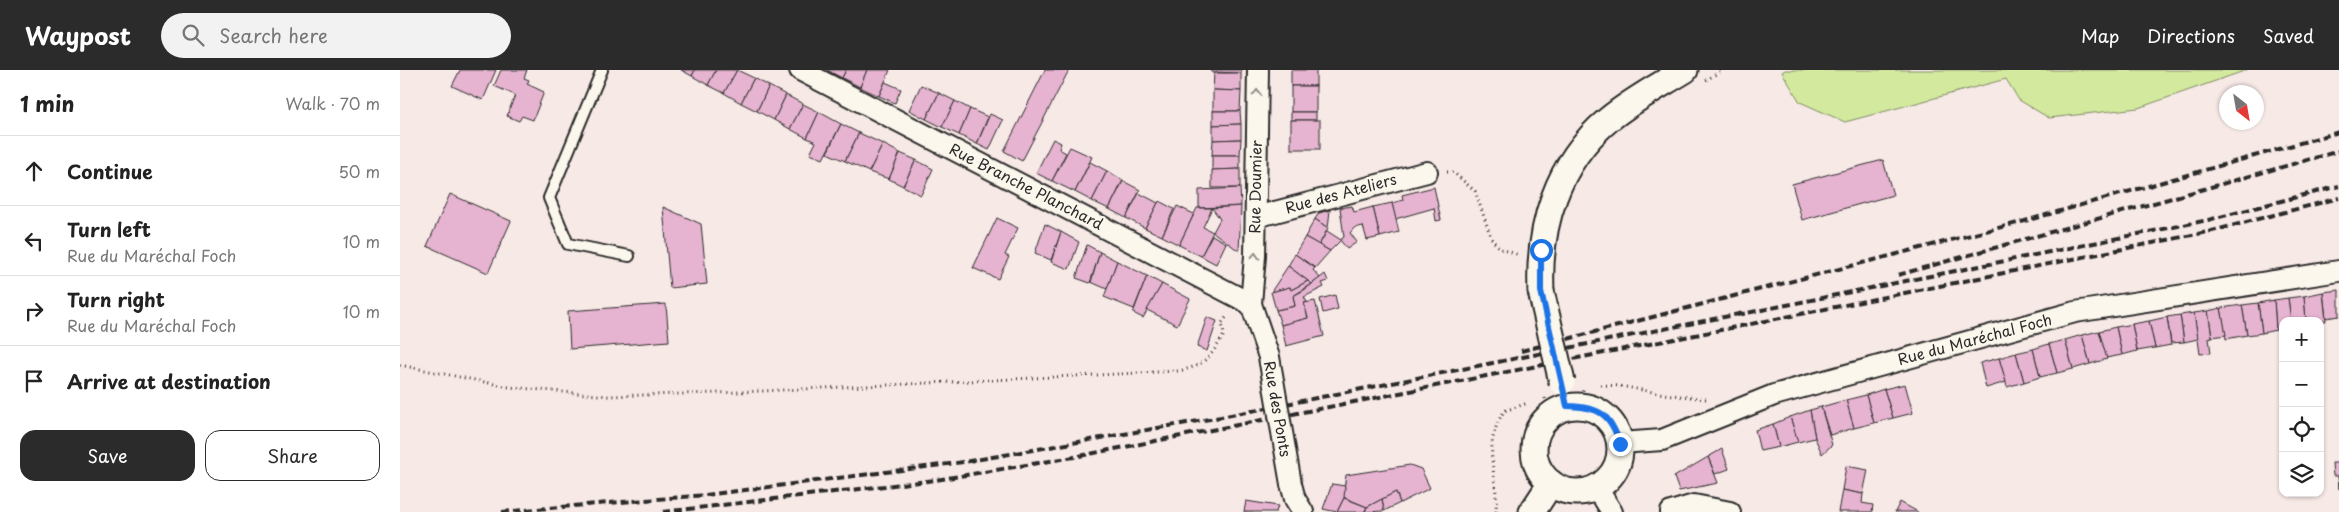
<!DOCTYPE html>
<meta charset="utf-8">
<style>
:root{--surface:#fff;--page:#f2f2f2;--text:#222;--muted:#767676;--line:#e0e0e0;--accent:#2b2b2b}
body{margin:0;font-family:"Playpen Sans",sans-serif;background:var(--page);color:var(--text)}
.controls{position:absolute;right:15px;bottom:15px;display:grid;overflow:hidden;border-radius:10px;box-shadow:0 1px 4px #0004}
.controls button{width:45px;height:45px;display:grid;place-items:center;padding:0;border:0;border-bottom:1px solid var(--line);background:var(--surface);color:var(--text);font:25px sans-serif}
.compass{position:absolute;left:1819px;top:15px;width:45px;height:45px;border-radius:50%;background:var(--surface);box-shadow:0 1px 4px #0004;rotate:149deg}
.stop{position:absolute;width:15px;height:15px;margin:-11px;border:4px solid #1a73e8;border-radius:50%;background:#fff}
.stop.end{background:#1a73e8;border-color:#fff;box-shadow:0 1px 5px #0008}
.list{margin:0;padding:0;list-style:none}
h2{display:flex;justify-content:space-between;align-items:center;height:65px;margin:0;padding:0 20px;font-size:21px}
h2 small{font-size:16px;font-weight:400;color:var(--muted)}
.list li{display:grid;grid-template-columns:32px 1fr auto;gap:15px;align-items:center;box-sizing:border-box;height:70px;padding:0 20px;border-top:1px solid var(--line)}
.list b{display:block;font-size:19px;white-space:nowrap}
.list p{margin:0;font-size:16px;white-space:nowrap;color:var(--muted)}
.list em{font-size:16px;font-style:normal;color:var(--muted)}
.actions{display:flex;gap:10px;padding:15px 20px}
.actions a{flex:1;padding:11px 0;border:1px solid var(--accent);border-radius:15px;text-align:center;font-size:18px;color:var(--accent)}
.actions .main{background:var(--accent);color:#fff}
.icon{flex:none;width:28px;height:28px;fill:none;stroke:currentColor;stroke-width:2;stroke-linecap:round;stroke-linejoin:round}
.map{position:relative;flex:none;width:1939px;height:442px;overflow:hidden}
header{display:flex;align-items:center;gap:30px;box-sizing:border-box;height:70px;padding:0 25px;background:var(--accent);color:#fff}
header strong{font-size:24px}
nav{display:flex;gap:28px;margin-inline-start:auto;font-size:18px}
.search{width:350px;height:45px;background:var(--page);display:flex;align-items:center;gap:12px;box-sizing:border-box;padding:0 18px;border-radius:28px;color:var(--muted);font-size:19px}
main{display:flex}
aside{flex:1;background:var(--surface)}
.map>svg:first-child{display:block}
.green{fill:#d3e99e;stroke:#7f8a64}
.building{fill:#e6b3d0;stroke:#2b2b2b}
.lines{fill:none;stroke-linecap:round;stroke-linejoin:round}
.service-casing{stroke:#2b2b2b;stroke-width:14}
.minor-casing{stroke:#2b2b2b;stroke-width:24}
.tertiary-casing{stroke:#2b2b2b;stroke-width:29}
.path{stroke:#2b2b2b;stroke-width:3;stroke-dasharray:1 4;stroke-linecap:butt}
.service{stroke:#fbf7ec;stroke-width:10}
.minor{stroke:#fbf7ec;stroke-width:20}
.tertiary{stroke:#fbf7ec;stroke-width:25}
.rail{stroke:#2b2b2b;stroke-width:4;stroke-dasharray:8 4;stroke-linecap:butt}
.minor-bridge-casing{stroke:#2b2b2b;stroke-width:24;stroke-linecap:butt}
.tertiary-bridge-casing{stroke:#2b2b2b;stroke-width:29;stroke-linecap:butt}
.minor-bridge{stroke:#fbf7ec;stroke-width:20}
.tertiary-bridge{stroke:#fbf7ec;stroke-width:25}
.oneway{stroke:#93918c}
.route{stroke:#1a73e8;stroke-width:6}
.labels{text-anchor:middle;stroke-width:4.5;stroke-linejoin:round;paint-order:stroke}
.street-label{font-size:15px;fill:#2b2b2b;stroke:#fbf7ec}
</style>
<header>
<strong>Waypost</strong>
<div class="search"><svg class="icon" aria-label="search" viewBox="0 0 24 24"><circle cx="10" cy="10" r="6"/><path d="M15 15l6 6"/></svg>Search here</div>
<nav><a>Map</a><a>Directions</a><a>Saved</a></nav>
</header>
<main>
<aside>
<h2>1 min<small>Walk · 70 m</small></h2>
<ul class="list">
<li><svg class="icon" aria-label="ahead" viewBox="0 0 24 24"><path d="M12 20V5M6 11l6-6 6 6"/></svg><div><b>Continue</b></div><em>50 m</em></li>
<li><svg class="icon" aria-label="left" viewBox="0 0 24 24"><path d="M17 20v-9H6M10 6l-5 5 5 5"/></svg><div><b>Turn left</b><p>Rue du Maréchal Foch</p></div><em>10 m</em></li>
<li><svg class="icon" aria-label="right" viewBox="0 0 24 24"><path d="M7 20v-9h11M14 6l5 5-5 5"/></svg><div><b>Turn right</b><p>Rue du Maréchal Foch</p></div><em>10 m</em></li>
<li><svg class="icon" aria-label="arrive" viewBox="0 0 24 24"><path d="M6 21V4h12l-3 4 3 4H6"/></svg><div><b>Arrive at destination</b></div></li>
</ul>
<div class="actions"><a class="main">Save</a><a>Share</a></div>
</aside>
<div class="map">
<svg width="1939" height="442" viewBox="0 0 1939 442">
<rect width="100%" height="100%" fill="#f7e9e6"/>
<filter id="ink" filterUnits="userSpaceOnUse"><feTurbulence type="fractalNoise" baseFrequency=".02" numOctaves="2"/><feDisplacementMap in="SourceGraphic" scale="10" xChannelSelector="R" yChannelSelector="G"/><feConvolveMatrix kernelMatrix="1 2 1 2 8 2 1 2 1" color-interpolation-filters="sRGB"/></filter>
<g filter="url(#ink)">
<path class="green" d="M1385 0H1847L1738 38 1649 48 1619 30 1606 9 1445 52 1400 32 1382 2Z"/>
<g class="building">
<path d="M60 0H96L83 30 52 16Z"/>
<path d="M101 0H127L124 8 129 10 127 14 144 22 133 50 122 46 119 51 107 46 115 25 94 16Z"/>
<path d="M281 0H295L292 6Z"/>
<path d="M295 0H316L308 15 292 6Z"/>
<path d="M316 0H337L324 23 308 15Z"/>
<path d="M337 0 354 8 341 33 324 23Z"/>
<path d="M427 0H446L442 8Z"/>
<path d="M446 0H467L460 17 442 8Z"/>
<path d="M467 0H490L479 26 460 17Z"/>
<path d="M645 0H669L622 91 604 81Z"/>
<path d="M811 0H842L841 3 811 2Z"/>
<rect x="891" y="0" width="25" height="16"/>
<path d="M814 3H841V21L813 20Z"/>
<path d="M354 8 369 16 357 41 341 33Z"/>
<path d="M485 12 501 19 495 33 479 26Z"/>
<path d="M521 15 539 23 526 49 509 40Z"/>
<path d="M369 16 386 25 374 50 357 41Z"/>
<rect x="891" y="16" width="25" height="26"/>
<path d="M813 20 841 21 840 41H813Z"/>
<path d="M539 23 555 31 542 57 526 49Z"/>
<path d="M386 25 403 34 390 59 374 50Z"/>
<path d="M555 31 570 39 559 65 542 57Z"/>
<path d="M403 34 419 42 407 68 390 59Z"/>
<path d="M570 39 588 47 577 74 559 65Z"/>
<path d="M813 41H840L841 54 813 55Z"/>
<path d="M419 42 441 54 423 89 410 84 416 72 407 68Z"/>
<rect x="891" y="42" width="25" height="8"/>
<path d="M590 44 603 50 589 80 577 74Z"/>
<rect x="891" y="50" width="29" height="29"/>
<path d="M441 54 459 63 445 91 427 83Z"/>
<path d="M841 54V69L813 70V55Z"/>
<path d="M459 63 483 74 469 102 445 91Z"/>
<path d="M653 69 661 73 659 79 666 83 652 111 636 103Z"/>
<path d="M841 69 840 85H812L813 70Z"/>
<path d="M483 74 500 83 489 109 469 102Z"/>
<path d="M670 77 692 87 675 122 652 111Z"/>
<path d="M500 83 516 90 503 116 489 109Z"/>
<path d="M812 85H840V99L812 100Z"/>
<path d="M516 90 533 99 521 125 503 116Z"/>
<path d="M1483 90 1493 125 1402 150 1392 114Z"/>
<path d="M690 92 707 101 692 131 675 122Z"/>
<path d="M840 99V118H812V100Z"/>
<path d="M707 101 723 110 709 139 692 131Z"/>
<path d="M723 111 740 120 726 148 709 139Z"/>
<path d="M1034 117 1041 150 1036 151 1034 138 995 149 992 133 1003 130 1002 125Z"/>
<path d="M840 118 841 136 799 138V120Z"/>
<path d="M739 123 758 133 745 158 726 148Z"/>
<path d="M50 124 111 151 88 203 27 176Z"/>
<path d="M759 131 774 139 762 166 745 158Z"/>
<path d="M992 133 999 162 980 167 973 137Z"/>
<path d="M777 136 794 144 779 175 762 166Z"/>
<path d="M841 136 839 181 813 162 820 149 812 138Z"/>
<path d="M952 136 954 142 973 137 980 167 967 170 963 156 954 158 950 163 957 172 947 179 940 170 944 167 940 138Z"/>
<path d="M263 137 301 154 307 214 270 218Z"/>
<path d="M797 138H812L803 157 813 162 801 186 779 175Z"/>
<path d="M930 140 928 158 915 149 919 143Z"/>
<path d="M597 148 618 158 605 185 609 187 598 209 573 198Z"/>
<path d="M915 149 928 158 919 175 905 167Z"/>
<path d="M645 154 661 162 651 190 635 183Z"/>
<path d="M927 161 941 170 930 181 919 175Z"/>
<path d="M661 162 679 172 669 199 651 192Z"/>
<path d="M812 165 826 173 816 194 801 186Z"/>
<path d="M905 167 930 181 915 198 895 184Z"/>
<path d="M687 175 700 182 690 213 676 208Z"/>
<path d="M700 182 717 191 707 219 691 212Z"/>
<path d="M895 184 915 198 913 200 920 208 912 214 888 196Z"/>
<path d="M717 191 747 206 734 239 704 227Z"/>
<path d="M888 196 908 211 891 220 890 217 871 222Z"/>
<path d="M925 204 928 211 922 213 924 217 904 227 907 232 904 233 908 248 881 255 876 240 895 236 893 226 904 220Z"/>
<path d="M747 206 762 214 743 248 733 243Z"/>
<path d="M908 211 912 214 893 226 895 236 876 240 871 222 890 217 891 220Z"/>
<path d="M762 214 790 229 777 255 747 240Z"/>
<path d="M1939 220V246L1926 248 1923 222Z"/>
<path d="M1923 222 1926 251H1906L1904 226Z"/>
<path d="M935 225 938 239 923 243 920 229Z"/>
<path d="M1904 226 1906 251H1891L1888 228Z"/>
<path d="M1888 228 1891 251H1883V259L1876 260 1874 230Z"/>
<path d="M1874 230 1876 260 1862 263 1858 233Z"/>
<path d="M915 231 924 266 886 276 881 255 908 248 904 233Z"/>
<path d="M1858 233 1862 263 1847 265 1842 235Z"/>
<path d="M266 234 269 271 170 279 168 241Z"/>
<path d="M1842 235 1847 265 1826 269 1821 238Z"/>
<path d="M1821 238 1826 265 1812 267 1808 241Z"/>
<path d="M1808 241 1812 267 1809 268 1811 283 1800 284 1794 243Z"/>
<path d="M1794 243 1798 269 1784 272 1780 245Z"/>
<path d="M1780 245 1784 272 1771 273 1767 247Z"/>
<path d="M807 247 817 251 807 281 797 277Z"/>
<path d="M1767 247 1771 275 1755 278 1749 251Z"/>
<path d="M1749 251 1755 278 1737 281 1732 254Z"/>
<path d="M1732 254 1737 281 1722 285 1716 257Z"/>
<path d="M1716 257 1722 285 1706 288 1699 261Z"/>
<path d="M1699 261 1707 289 1690 294 1682 265Z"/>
<path d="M1682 265 1690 294 1673 299 1665 270Z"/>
<path d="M1665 270 1673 299 1657 303 1649 274Z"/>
<path d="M1649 274 1657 303 1640 307 1633 279Z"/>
<path d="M1633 279 1640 307 1624 312 1616 283Z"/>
<path d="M1616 283 1624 312 1607 317 1599 288Z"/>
<path d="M1599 288 1606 312 1586 318 1580 293Z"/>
<path d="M1505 314 1513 343 1493 348 1484 319Z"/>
<path d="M1484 319 1493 348 1474 353 1466 325Z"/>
<path d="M1466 325 1474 353 1454 358 1446 330Z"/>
<path d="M1446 330 1454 358 1430 365 1421 337Z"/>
<path d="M1421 337 1432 375 1422 384 1415 368 1410 340Z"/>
<path d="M1410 340 1415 368 1398 372 1390 347Z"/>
<path d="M1390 347 1398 372 1379 377 1373 354Z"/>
<path d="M1373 354 1379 377 1360 381 1355 360Z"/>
<path d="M1322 379 1329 399 1315 404 1308 387Z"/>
<path d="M1308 387 1318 413 1279 421 1274 407Z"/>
<path d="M1932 393H1939V419L1938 406H1933Z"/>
<path d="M1010 395 1021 399 1030 418 1000 433 996 422 967 437 943 427 946 405Z"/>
<path d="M1446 396 1468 400 1463 424 1442 420Z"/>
<path d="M932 414 945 416 944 428 937 442 923 439Z"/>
<path d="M1442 420 1463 424 1462 433 1473 435 1472 442H1438Z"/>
<path d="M996 422 1000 433 984 441 982 429Z"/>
<path d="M944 428 967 437 964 442H937Z"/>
<path d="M982 429 984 441 965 442 967 437Z"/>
<path d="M846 431 878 436 876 442H844Z"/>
<path d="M1500 432 1518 442H1495Z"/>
</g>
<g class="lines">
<g class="service-casing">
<path id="service" d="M202 0 149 128 168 174 229 186"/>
</g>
<g class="minor-casing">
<g id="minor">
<path d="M400 0 851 234"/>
<path d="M858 0 855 186 851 234 869 287"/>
<path d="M856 147 1027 102"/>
<path d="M1220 373 1262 370 1374 325 1675 242 1939 201"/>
<path d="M891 414 895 429 903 442"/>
<path d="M1197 418 1212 442"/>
<path d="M1271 442 1294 435 1330 442"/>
</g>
</g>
<g class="tertiary-casing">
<g id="tertiary">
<path d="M1141 221C1138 156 1157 93 1208 50 1232 30 1259 16 1285 0"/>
<circle cx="1177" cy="379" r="43"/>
<path d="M1132 442 1151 413"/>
</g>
</g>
<g class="path">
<path d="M1306 10 1323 0"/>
<path d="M1047 102H1053L1075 121 1092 170 1101 179 1119 185"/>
<path d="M0 295 109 317 208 326 319 323 779 301C806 295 810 287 824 265L822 253 828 245"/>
<path d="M1201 315 1220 316 1264 324 1306 329"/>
<path d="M1183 320 1187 337"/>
<path d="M1145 328 1149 345"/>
<path d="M1096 442C1099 402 1080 380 1104 341L1128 333"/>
</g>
<use href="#service" class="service"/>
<use href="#minor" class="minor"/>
<use href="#tertiary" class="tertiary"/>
<g class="rail">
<path d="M1498 205 1939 81"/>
<path d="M1337 245 1808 150 1939 116"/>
<path d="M1121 281 1625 151 1939 62"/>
<path d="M102 442 306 425 564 392 821 347 1344 243"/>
<path d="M263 442 536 410 674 387 1346 255 1812 161 1939 128"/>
</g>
<g class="minor-bridge-casing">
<path id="minor-bridge" d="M869 287 891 414"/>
</g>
<g class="tertiary-bridge-casing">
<path id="tertiary-bridge" d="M1141 221 1162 312"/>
</g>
<use href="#minor-bridge" class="minor-bridge"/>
<use href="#tertiary-bridge" class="tertiary-bridge"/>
</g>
<defs><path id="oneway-chevron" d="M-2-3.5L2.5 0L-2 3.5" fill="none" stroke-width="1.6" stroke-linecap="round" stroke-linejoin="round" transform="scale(1.25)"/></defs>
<g class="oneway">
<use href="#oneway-chevron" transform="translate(857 23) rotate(-89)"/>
<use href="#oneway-chevron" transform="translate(855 186) rotate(-87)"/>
</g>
</g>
<g class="lines" filter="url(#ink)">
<path class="route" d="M1141 180V221L1167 336C1199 337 1210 343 1220 374"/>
</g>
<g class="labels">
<g class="street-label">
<text transform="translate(626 117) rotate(27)" y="5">Rue Branche Planchard</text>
<text transform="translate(856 117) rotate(-89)" y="5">Rue Doumier</text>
<text transform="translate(941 124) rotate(-15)" y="5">Rue des Ateliers</text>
<text transform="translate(1575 270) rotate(-15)" y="5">Rue du Maréchal Foch</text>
<text transform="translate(877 339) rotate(80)" y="5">Rue des Ponts</text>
</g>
</g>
</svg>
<div class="controls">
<button>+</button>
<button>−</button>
<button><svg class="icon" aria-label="locate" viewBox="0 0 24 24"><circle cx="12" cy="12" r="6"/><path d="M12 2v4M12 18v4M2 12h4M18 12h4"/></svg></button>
<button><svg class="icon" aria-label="layers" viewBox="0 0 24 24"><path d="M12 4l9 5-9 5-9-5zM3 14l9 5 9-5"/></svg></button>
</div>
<svg class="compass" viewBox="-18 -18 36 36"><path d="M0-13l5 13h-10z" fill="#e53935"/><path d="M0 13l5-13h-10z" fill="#767676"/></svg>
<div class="stop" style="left:1141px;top:180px"></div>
<div class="stop end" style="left:1220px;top:374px"></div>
</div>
</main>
